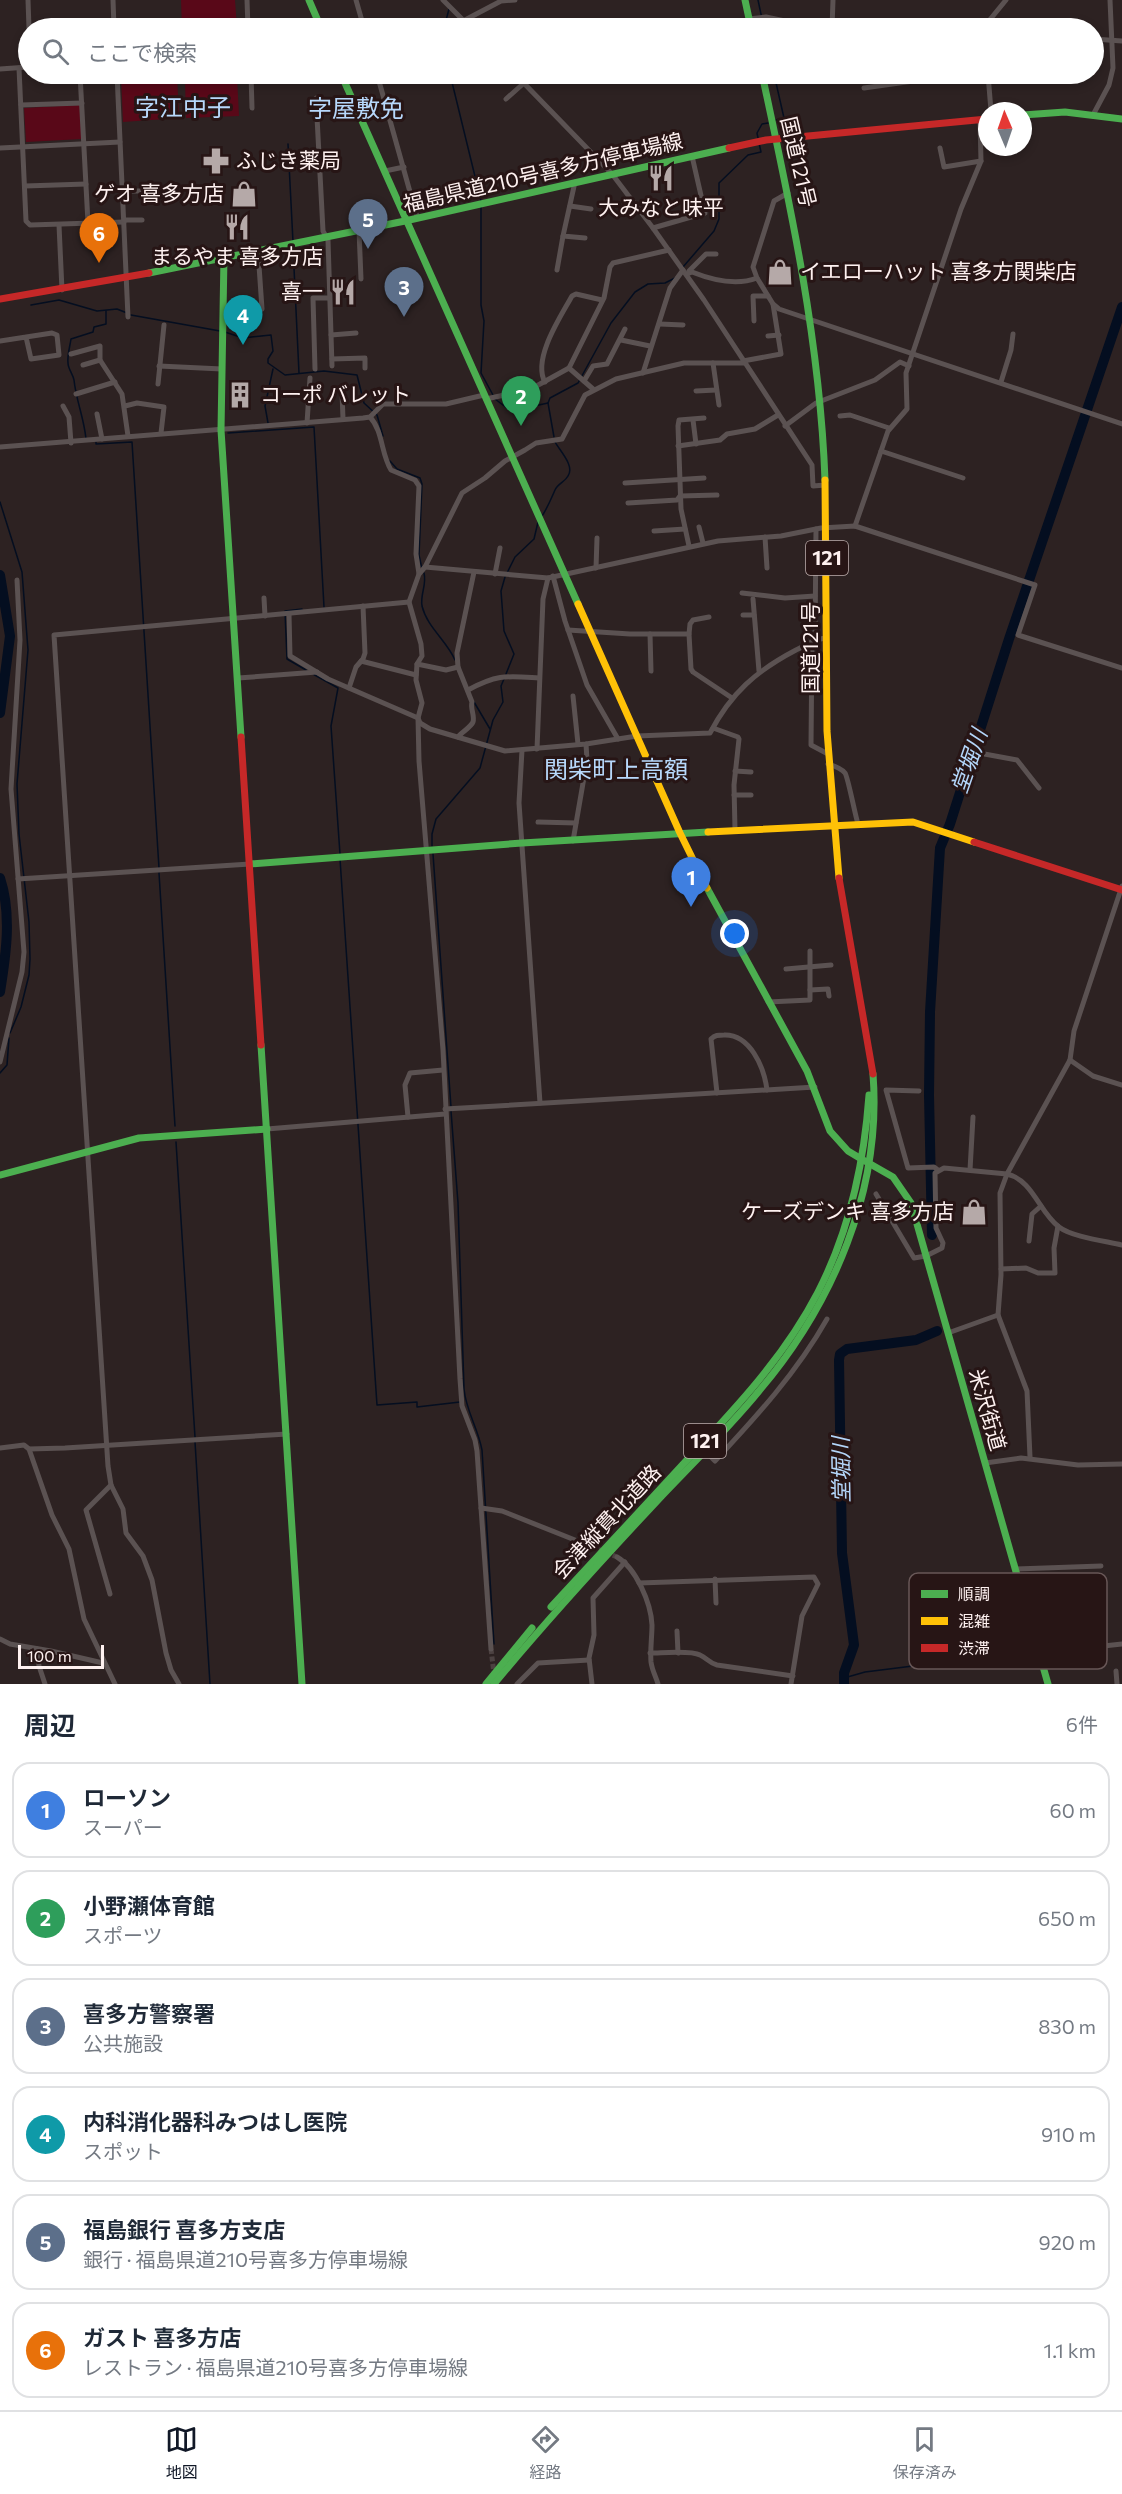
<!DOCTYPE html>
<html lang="ja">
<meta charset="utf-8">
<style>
:root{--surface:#fff;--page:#f6f6f7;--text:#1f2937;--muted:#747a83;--line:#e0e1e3;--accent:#111827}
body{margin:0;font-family:Commissioner,"Noto Sans JP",sans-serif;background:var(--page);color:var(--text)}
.compass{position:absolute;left:978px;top:102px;width:54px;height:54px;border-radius:50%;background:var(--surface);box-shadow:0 3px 9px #0003;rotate:358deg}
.scale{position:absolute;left:18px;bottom:15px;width:86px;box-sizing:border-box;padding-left:6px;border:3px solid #fef1f0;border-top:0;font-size:16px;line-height:21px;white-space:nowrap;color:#fef1f0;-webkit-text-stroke:4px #271515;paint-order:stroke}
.you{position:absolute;left:735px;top:934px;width:21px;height:21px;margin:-15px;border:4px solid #fff;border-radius:50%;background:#1a73e8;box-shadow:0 0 0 9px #1a73e833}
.badge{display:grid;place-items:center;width:39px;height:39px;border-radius:50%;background:var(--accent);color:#fff;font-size:20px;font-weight:700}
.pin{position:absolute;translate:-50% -50px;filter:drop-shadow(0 2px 3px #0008)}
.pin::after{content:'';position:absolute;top:32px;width:21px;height:18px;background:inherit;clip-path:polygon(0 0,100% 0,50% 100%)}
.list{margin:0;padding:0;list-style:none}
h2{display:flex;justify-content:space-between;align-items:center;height:78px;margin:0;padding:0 24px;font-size:26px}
h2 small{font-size:20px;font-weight:400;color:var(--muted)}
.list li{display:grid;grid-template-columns:39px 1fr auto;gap:18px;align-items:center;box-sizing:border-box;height:96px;margin:0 12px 12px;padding:0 12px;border:2px solid var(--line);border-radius:18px}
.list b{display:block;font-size:22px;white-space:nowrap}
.list p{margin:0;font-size:20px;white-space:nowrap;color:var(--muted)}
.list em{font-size:20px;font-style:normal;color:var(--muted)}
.icon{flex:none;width:33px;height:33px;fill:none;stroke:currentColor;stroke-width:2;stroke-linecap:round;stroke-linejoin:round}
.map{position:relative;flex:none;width:1122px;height:1684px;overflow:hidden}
.search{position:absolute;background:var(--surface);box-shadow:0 3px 9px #0003;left:18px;right:18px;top:18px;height:66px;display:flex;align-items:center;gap:15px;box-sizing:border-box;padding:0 21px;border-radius:33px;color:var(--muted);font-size:22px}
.sheet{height:726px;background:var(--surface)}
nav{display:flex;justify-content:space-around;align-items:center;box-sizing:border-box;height:84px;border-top:2px solid var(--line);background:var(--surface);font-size:16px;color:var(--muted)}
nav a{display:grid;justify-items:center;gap:3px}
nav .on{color:var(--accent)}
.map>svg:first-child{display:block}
.green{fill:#590818}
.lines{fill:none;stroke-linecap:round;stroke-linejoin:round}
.stream{stroke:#040e20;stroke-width:1.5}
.river{stroke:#040e20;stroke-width:10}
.street-tunnel{stroke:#4c4141;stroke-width:5;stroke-dasharray:5 2.5;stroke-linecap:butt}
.street{stroke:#5b5252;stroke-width:5}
.fast{stroke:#4caf50;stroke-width:7}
.slow{stroke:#ffc107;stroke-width:7}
.jam{stroke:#c62828;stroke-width:7}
.labels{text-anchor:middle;stroke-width:6;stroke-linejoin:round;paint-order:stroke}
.shield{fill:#271515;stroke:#beafae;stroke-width:1.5}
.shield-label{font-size:20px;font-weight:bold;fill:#fef1f0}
.poi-label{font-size:21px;fill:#fef1f0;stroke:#271515;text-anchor:start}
.street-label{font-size:21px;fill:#fef1f0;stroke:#271515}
.water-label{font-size:22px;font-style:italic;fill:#b3d5f9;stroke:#271515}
.quarter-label{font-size:24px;fill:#b7d8fb;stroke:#271515}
.key{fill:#271515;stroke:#685757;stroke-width:1.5}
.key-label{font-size:16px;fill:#fef1f0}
</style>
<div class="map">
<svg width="1122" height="1684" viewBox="0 0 1122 1684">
<rect width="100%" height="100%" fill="#2d2222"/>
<g class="green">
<path d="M181 0H235L237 28H182Z"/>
<path d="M177 74 179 118 123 122 121 76Z"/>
<path d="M237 77 239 116 186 118 185 80Z"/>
<path d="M80 105 82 139 26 142 24 108Z"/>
</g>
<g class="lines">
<g class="stream">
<path d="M758 0 764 28"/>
<path d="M444 28 449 9"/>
<path d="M450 74 481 201"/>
<path d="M774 74 784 118 776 120"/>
<path d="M758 138 757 133 762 124 768 123"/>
<path d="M288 144 293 242"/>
<path d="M481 206V305L484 321 481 373 493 395"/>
<path d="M293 247 299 373"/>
<path d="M683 267 714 231 719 219V183L748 155 761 152 759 143"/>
<path d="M31 305 59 300 97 311 117 309 127 313"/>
<path d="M131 315 220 331"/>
<path d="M225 332 243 338 271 335 273 351 268 359V363L285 375 324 371 357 375 364 403 377 415 383 436"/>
<path d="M495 399 511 411 548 403"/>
<path d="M268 423 265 406 273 369"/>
<path d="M228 433 314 427 324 607"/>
<path d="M554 437 548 403 550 398 578 383 611 323 635 292 648 284 665 283 675 278"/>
<path d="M86 439C84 418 76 400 74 380 73 374 68 369 68 363 67 356 70 346 71 339L93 332 94 327 106 324V311"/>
<path d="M96 442V444L132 442 159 868"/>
<path d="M390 461 397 469 420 478 422 484 419 555 422 569"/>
<path d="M0 502 22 572 28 650 17 784 19 834 29 922 30 959 29 975 21 1007 10 1033"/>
<path d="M542 516C548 507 551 499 555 490 558 483 565 482 568 476 575 466 560 451 555 442"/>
<path d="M424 573C427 585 420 594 422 606 427 627 447 641 455 660"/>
<path d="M507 573 515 557 534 539 538 522"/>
<path d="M505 577 501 591 504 631 514 654 506 674"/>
<path d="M302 609 285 611 287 659 306 670"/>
<path d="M313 674 338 688 331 726 340 854"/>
<path d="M474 702 490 729"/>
<path d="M432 846V834L436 819 480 768 493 720 503 702 501 686 504 679"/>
<path d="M433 854 451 1107"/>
<path d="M340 859 377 1405 417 1402V1407L460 1402"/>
<path d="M159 873 175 1126"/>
<path d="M0 1073 7 1065 9 1038"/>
<path d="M451 1111 458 1203 464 1389C466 1411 478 1428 482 1450L494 1644"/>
<path d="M176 1142 195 1437"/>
<path d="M195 1442 210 1684"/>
<path d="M844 1678 865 1672 945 1662 979 1655H1002L1033 1646"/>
</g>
<g class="river">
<path d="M0 575 10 636 0 713"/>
<path d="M0 878C12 914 6 955 0 992"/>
<path d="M932 1235 929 1095 930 1012 940 848 950 824 1009 639 1122 307"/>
<path d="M844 1684V1673L854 1645 842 1553 839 1360 840 1354 847 1349 916 1340 937 1331"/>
</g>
<g class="street-tunnel">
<path d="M585 1544 617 1557"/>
<path d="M491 1649 494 1674"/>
</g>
<g class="street">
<path d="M28 0 29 28"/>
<path d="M113 0 114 28"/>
<path d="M247 0 248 28"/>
<path d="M356 0 364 28"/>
<path d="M443 0 471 28"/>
<path d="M749 19 766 17 818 28"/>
<path d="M463 21 501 1 515 0"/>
<path d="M986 27 1014 28"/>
<path d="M50 28V25L78 24 79 28"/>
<path d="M832 28 833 0"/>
<path d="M985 28 988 22 1006 0"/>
<path d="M1094 39 1122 41"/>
<path d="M19 68 26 221 30 225 124 222"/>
<path d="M0 69 28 67"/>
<path d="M80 74 88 223"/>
<path d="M117 74 128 317"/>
<path d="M251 74 252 108"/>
<path d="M377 74 417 217"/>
<path d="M515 74 612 174 653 228 704 300 812 465 813 486 825 485"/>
<path d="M988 74 991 111"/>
<path d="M864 88 963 74"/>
<path d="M316 98 323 231 328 240 332 366"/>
<path d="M506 99 524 83"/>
<path d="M21 105 82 103"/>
<path d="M1093 115 1109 85 1113 68 1110 0"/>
<path d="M0 148 120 142"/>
<path d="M940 148 944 167 981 161"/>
<path d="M385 171 404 167"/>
<path d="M575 182 563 236 585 238"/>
<path d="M25 186 86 184"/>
<path d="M122 191H141"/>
<path d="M788 193 774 201 753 267 757 278 773 304 779 309 1122 424"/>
<path d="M570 206 591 209"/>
<path d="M124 220H142"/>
<path d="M59 225 62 290"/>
<path d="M653 228 705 213 692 156"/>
<path d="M359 230 361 279"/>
<path d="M258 251 262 309"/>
<path d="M557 270 563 236"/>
<path d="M689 271 706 254H716"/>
<path d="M687 274 692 272C712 280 736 286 757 278"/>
<path d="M754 321 753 296H768"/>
<path d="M660 324 683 325"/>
<path d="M331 335 356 333"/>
<path d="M768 336 779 335"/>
<path d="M621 340 650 346"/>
<path d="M0 341 52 333 57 335 59 355 31 359 26 337"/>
<path d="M71 354 100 346V360L122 394 128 436"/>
<path d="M332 359 365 358V368"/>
<path d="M743 361 781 354 773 304"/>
<path d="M713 363 719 405"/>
<path d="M83 365 100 360"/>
<path d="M159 366 222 369"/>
<path d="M315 369 313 298H329"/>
<path d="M643 373 670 288 683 270"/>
<path d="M584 381 593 366 607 364 625 329"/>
<path d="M545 382C532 359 561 316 572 296L576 294 602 300"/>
<path d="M1001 382 1011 350 1013 334"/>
<path d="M158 384 164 325"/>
<path d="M531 389 569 368"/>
<path d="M593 389 569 368 604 298 610 267 613 263 669 250"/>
<path d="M696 391 716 390"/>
<path d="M342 392 343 419"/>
<path d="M76 394 115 382"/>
<path d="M486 399 509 394"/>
<path d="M63 406 69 417 71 443"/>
<path d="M125 406 137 403 164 407 161 433"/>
<path d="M97 414 102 439"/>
<path d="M840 416 850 415 889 428"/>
<path d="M370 417C383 431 381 454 391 470L415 480 419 486 416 554 419 574"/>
<path d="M693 420 696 444"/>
<path d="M307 423 310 378"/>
<path d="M785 426 816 403 875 380 900 362 909 366"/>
<path d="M678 446 720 440 727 434 755 429 778 415"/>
<path d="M0 447 363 418 370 417 383 404H446L484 395"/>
<path d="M881 451 963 478"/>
<path d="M625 483 704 478"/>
<path d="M628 503 677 500 680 496 717 495"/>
<path d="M855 526 888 431 907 409 906 373 961 209 981 161 980 120"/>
<path d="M699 527 703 543"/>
<path d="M654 531 685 529"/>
<path d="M765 537 767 568"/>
<path d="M689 546 681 509 678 426 679 420 704 418"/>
<path d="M425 567 548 578 718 541 781 536 821 528 855 526 1035 585 1018 635 1122 668"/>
<path d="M596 568 597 538"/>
<path d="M495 574 500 548"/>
<path d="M553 576 565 621 587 685 618 739"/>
<path d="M742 593 785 598 815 596"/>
<path d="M264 598 265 616"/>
<path d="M753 599 759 671"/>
<path d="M289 614 290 656 328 679 418 718 420 723 430 729 505 751 586 744 637 736 710 733C731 693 756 671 796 650 807 645 814 639 826 638"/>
<path d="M743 615H754"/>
<path d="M568 630 630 634H689L691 669 693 672 732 698"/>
<path d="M650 634 651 671"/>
<path d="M689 634 690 624 693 620 709 617"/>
<path d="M815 639 816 529"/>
<path d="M812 641 811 745 828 754"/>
<path d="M361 661 416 675"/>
<path d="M417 664 446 670 458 667"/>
<path d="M238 678 317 672"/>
<path d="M349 688 356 667 363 659 365 653 363 606"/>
<path d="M468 690C498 674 506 676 539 678"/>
<path d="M573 696 578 744"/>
<path d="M713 728 738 737 739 739 734 785 735 830"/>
<path d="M458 737C462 732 471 727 473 722 475 716 470 708 472 702L458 667 457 653 474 572"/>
<path d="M537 749 543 599 548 578"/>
<path d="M522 750 519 803 540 1103"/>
<path d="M979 753 1017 760 1039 788"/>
<path d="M828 764C834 766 841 768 845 773 848 777 855 815 858 824"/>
<path d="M735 771 751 772"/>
<path d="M734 795H751"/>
<path d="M538 822 576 823"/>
<path d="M573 841 587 760 586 744"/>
<path d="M18 879 250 864"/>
<path d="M786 969 831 965"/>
<path d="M810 990 828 989 829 996"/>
<path d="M768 1002 810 1000V951"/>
<path d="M1070 1060 1093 1076 1122 1085"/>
<path d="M0 1062 22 972 24 952 11 789 20 640 17 580"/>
<path d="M919 1091 886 1090 908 1168 934 1167 938 1170"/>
<path d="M717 1093 711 1039C715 1035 718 1035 724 1035 750 1034 764 1067 767 1090"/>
<path d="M445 1109 815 1087"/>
<path d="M408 1117 405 1085 410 1073 443 1070"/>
<path d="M267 1129 445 1114"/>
<path d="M970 1170 973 1117"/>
<path d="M876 1194 914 1258 926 1256 942 1248 943 1243 936 1228 935 1173 944 1168 1007 1174C1033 1180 1039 1212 1059 1227 1072 1237 1105 1241 1122 1245"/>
<path d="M1029 1241 1032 1214 1041 1206"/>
<path d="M1001 1269 1026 1268 1038 1273H1055L1054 1248 1058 1226"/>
<path d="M948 1333 998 1315"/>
<path d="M689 1438 693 1442"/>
<path d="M0 1448 24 1445 29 1449 65 1448 287 1434"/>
<path d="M29 1449 52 1515 69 1549 84 1619 115 1684"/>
<path d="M1030 1457 1027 1391 998 1315 1001 1275 1000 1193 1007 1174 1070 1060 1074 1031 1122 886"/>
<path d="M712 1458 715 1461C757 1416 797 1372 827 1319"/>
<path d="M985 1463 1021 1458 1078 1465 1122 1464"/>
<path d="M481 1508 502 1511 585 1544"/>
<path d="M617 1557C636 1568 651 1603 652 1625 652 1637 650 1649 651 1662 652 1670 656 1677 658 1684"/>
<path d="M1015 1569 1101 1566"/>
<path d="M715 1579 716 1603"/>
<path d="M639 1583 814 1577 818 1584 802 1616 791 1684"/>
<path d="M110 1594 86 1510 111 1485"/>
<path d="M677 1631 678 1653"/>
<path d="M0 1639 10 1644 51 1651 103 1663"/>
<path d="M37 1649 39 1666 45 1684"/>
<path d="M491 1649 477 1451 475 1440 462 1406 460 1379 443 1050 419 761 418 718 422 703 416 680 417 664 422 656 421 644 409 602 419 574 425 567 462 493 485 478 505 461 525 450 536 443 562 439 585 395 616 379 684 363H744"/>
<path d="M650 1653C662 1653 691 1650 700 1655 707 1658 709 1663 717 1665L793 1676"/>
<path d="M1039 1653 1122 1644"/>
<path d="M1116 1671 1117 1684"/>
<path d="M179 1684 171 1670 166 1653 152 1580 143 1556 126 1533 123 1509 111 1485 108 1466 54 635 409 602"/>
<path d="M517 1684 538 1663 589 1660"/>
<path d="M592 1684 589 1658 594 1635 593 1598 625 1562"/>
</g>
<g class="fast">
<path d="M309 0 321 28"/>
<path d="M745 0 751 28"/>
<path d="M341 74 578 604"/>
<path d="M762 74C791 208 820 342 825 480"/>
<path d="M1023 115 1065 112 1122 119"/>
<path d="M224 256 221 430 241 737"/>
<path d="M149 273 405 221 729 148"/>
<path d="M250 864 522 843 708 832"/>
<path d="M707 888 807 1071 830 1131 848 1151 863 1160"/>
<path d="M261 1045 302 1684"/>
<path d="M865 1161 893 1177 911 1203 1048 1684"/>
<path d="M0 1175 139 1138 267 1129"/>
<path d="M551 1607C596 1558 642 1509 687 1460 736 1408 785 1356 818 1292 850 1230 864 1164 869 1095"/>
<path d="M486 1684 532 1628"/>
<path d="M494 1684C546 1621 601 1561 657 1501 691 1465 728 1429 759 1391 833 1304 882 1190 873 1074"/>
</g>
<g class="slow">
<path d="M825 480 827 731 839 878"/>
<path d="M578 604 680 833 707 888"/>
<path d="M708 832 913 822 974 842"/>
</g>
<g class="jam">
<path d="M729 148 766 140 987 119"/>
<path d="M0 299 149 273"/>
<path d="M241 737 261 1045"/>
<path d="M974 842 1122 890"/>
<path d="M839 878 873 1074"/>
</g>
</g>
<defs>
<g id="pharmacy-bare" transform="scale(2.07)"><path d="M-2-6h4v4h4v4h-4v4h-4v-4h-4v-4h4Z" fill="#b5a9a8" stroke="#271515" stroke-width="2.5" paint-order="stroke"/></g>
<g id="restaurant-bare" transform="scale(2.07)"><path d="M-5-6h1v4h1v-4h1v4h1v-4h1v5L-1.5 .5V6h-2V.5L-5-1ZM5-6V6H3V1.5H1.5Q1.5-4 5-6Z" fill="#b5a9a8" stroke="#271515" stroke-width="2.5" paint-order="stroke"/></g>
<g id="shop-bare" transform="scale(2.07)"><path d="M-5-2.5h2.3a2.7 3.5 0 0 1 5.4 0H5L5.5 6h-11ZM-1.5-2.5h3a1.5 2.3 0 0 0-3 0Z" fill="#b5a9a8" stroke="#271515" stroke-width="2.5" paint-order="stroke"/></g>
<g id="building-bare" transform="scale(2.07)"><path d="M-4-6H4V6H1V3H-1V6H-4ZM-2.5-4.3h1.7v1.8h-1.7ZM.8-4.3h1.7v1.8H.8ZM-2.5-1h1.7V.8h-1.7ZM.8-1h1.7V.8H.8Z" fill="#b5a9a8" stroke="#271515" stroke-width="2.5" paint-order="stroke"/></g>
</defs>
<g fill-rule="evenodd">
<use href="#pharmacy-bare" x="216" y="161"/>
<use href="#restaurant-bare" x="661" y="178"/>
<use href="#shop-bare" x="244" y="194"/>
<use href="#restaurant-bare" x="237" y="227"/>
<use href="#shop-bare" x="780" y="272"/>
<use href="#restaurant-bare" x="343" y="292"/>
<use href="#building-bare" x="240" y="395"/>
<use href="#shop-bare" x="974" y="1212"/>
</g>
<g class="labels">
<g class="shield">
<rect x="806" y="541" width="42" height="34" rx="4.5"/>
<rect x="684" y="1424" width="42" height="34" rx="4.5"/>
</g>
<g class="shield-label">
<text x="827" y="565">121</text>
<text x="705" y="1448">121</text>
</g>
<g class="poi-label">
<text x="236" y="168">ふじき薬局</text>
<text x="224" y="201" text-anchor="end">ゲオ 喜多方店</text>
<text x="661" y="215" text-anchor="middle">大みなと味平</text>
<text x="237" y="264" text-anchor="middle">まるやま 喜多方店</text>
<text x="800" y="279">イエローハット 喜多方関柴店</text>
<text x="323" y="299" text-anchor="end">喜一</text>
<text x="260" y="402">コーポ バレット</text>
<text x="954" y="1219" text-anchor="end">ケーズデンキ 喜多方店</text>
</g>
<g class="street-label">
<text transform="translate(798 162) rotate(77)" y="7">国道121号</text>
<text transform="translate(543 173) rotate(-13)" y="7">福島県道210号喜多方停車場線</text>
<text transform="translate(811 648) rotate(-90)" y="7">国道121号</text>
<text transform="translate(987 1410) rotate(74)" y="7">米沢街道</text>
<text transform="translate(607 1522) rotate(-47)" y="7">会津縦貫北道路</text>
</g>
<g class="water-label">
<text transform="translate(969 761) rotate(-71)" y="8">堂堀川</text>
<text transform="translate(841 1470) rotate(-91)" y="8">堂堀川</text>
</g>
<g class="quarter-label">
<text x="183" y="116">字江中子</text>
<text x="356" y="117">字屋敷免</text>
<text x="616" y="778">関柴町上高額</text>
</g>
</g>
<rect x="909" y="1573" width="198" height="96" rx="9" class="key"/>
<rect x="921" y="1590" width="27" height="8" fill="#4caf50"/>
<rect x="921" y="1617" width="27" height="8" fill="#ffc107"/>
<rect x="921" y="1644" width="27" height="8" fill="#c62828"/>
<g class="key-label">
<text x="958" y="1600">順調</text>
<text x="958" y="1627">混雑</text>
<text x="958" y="1654">渋滞</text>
</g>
</svg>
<svg class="compass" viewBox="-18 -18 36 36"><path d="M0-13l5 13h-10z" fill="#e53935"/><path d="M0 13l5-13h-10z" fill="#747a83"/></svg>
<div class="scale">100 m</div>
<div class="you"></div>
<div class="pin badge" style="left:691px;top:907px;background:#3f7fe0">1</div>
<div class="pin badge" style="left:521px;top:426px;background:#2e9e5b">2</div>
<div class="pin badge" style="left:404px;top:317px;background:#5c6f8a">3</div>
<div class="pin badge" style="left:243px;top:345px;background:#0f9aa8">4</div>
<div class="pin badge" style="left:368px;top:249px;background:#5c6f8a">5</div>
<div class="pin badge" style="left:99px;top:263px;background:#e8710a">6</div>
<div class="search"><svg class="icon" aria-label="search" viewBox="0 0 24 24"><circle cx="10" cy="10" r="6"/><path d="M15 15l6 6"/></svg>ここで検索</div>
</div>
<section class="sheet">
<h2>周辺<small>6件</small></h2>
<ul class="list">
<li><span class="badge" style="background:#3f7fe0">1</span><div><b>ローソン</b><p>スーパー</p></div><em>60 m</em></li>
<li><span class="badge" style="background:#2e9e5b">2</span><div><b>小野瀬体育館</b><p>スポーツ</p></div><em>650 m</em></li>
<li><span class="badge" style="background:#5c6f8a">3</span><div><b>喜多方警察署</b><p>公共施設</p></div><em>830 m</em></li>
<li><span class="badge" style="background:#0f9aa8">4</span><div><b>内科消化器科みつはし医院</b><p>スポット</p></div><em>910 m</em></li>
<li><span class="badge" style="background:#5c6f8a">5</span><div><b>福島銀行 喜多方支店</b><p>銀行 · 福島県道210号喜多方停車場線</p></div><em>920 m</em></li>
<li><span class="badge" style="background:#e8710a">6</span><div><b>ガスト 喜多方店</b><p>レストラン · 福島県道210号喜多方停車場線</p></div><em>1.1 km</em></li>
</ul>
</section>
<nav>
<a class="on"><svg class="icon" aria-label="map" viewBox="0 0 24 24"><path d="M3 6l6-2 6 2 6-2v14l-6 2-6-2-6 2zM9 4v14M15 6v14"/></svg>地図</a>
<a><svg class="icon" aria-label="directions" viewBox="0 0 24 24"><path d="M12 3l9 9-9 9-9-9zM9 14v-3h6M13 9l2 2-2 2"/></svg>経路</a>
<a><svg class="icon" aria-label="saved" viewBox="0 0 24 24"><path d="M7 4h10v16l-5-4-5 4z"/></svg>保存済み</a>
</nav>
